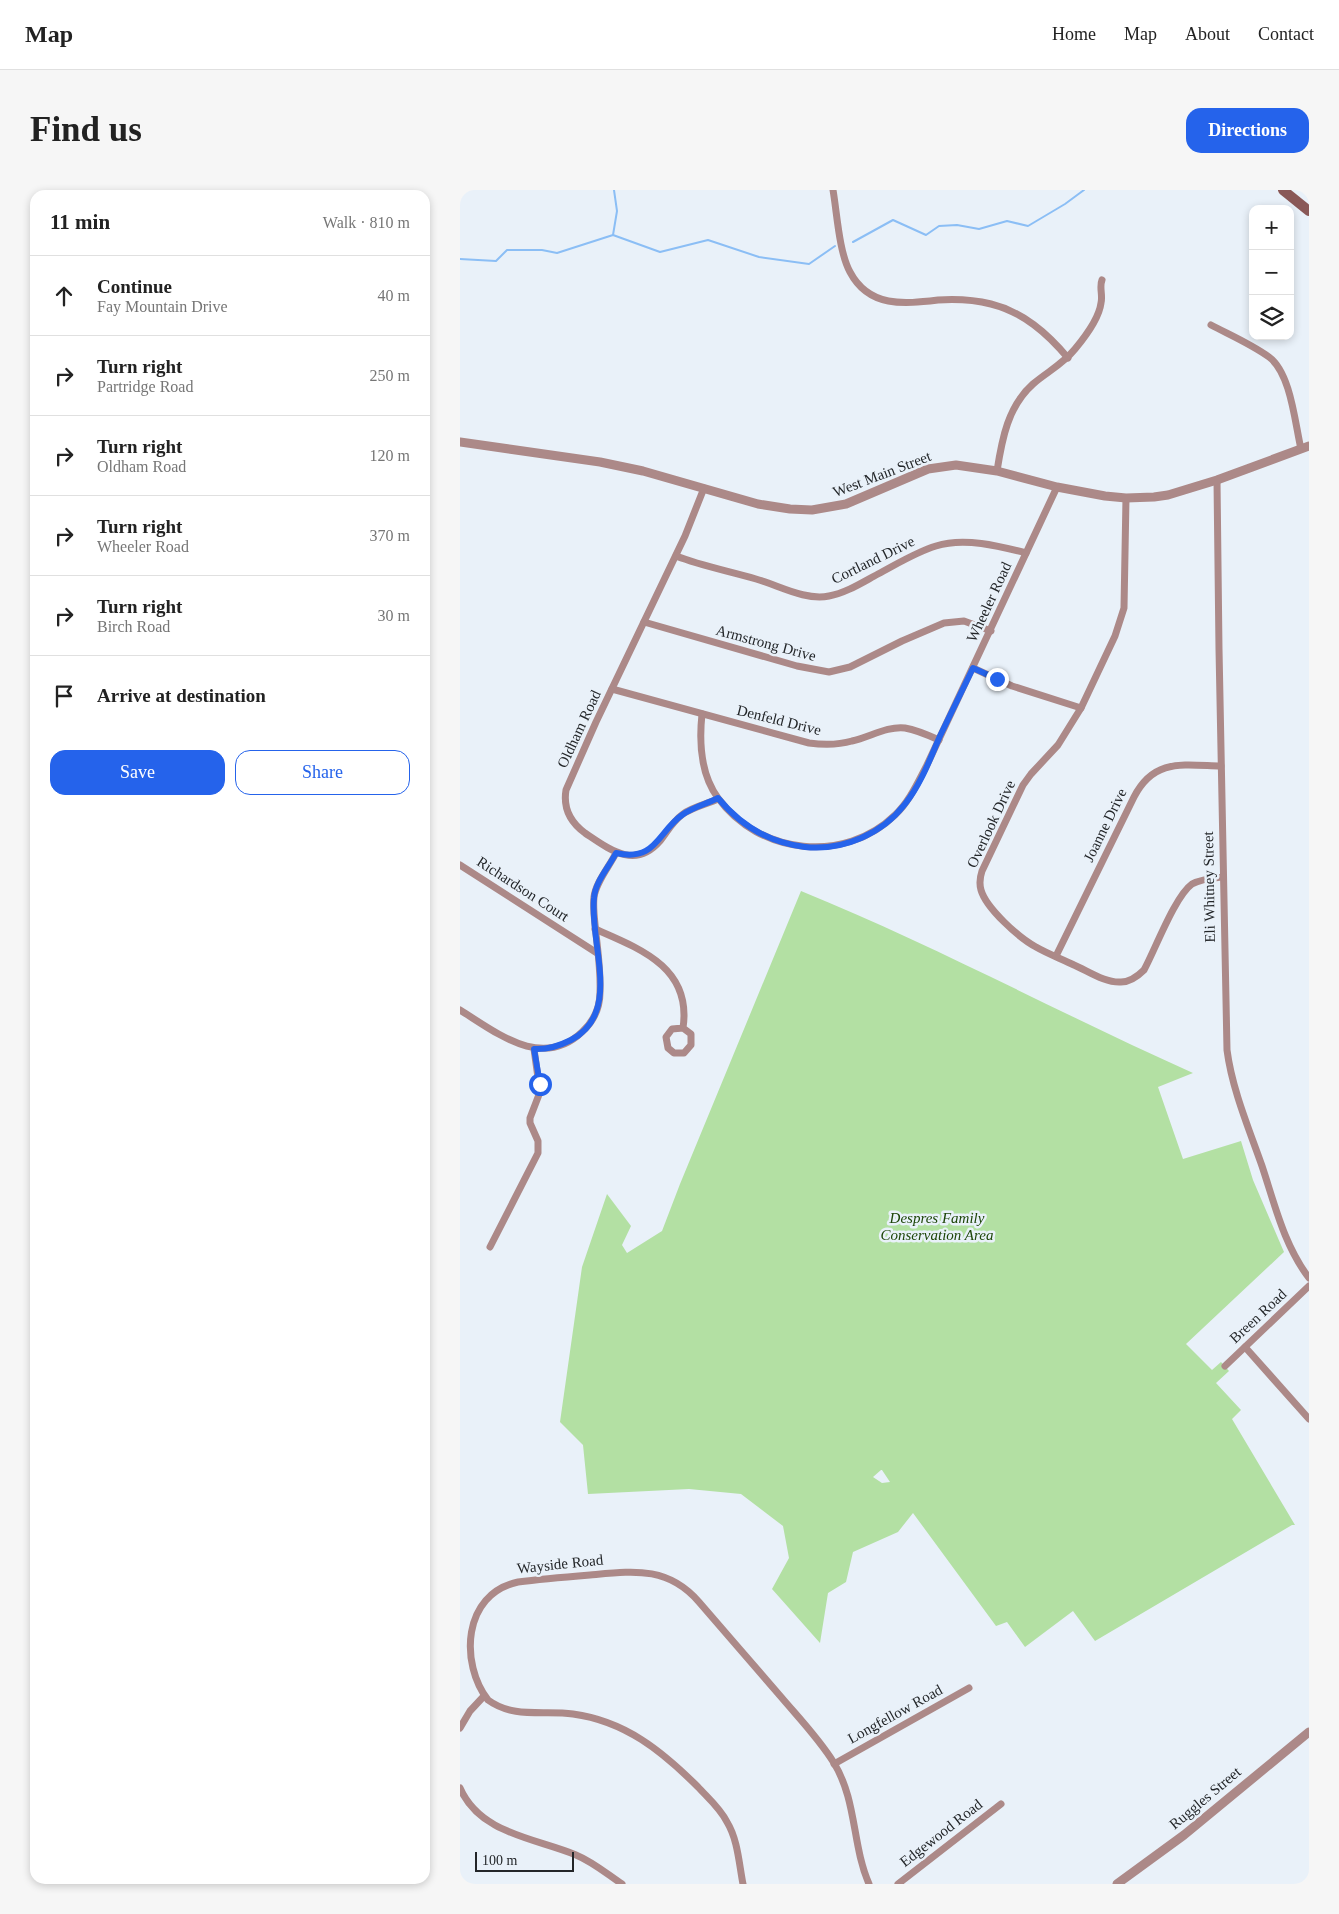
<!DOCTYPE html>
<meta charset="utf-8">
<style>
:root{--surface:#fff;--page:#f6f6f6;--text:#222;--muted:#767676;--line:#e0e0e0;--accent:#2563eb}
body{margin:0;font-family:Georgia,serif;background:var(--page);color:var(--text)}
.controls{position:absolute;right:15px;top:15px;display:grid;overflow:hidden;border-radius:10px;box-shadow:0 2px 8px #0003}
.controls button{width:45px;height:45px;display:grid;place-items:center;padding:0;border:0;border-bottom:1px solid var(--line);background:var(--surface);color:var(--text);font:25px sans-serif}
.scale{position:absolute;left:15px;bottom:12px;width:99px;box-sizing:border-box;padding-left:5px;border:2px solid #232629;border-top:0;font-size:14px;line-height:18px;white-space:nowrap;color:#232629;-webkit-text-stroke:4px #e9f1f9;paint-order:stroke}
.stop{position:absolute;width:15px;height:15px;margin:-11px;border:4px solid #2563eb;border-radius:50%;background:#fff}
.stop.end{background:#2563eb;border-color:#fff;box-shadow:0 1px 5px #0008}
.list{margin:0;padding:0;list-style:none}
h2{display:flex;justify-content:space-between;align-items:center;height:65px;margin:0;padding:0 20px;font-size:21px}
h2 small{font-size:16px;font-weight:400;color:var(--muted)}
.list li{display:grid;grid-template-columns:32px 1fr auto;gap:15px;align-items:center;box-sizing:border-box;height:80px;padding:0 20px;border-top:1px solid var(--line)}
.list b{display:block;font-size:19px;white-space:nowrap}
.list p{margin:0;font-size:16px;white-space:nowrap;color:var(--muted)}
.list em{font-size:16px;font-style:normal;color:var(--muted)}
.actions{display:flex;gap:10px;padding:15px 20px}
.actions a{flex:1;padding:11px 0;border:1px solid var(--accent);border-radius:15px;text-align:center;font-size:18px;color:var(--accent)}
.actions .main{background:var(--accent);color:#fff}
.icon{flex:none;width:28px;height:28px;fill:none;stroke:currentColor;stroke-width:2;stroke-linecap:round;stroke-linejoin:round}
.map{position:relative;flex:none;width:849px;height:1694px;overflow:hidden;border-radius:15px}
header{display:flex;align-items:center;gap:30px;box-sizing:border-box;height:70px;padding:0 25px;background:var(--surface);border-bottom:1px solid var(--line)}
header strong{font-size:24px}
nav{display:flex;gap:28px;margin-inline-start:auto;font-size:18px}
.intro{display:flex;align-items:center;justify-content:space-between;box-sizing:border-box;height:120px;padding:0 30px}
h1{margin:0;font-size:35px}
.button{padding:12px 22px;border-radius:15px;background:var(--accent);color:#fff;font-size:18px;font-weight:700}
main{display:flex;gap:30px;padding:0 30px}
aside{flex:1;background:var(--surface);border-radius:15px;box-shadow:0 2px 8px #0003}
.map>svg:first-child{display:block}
.green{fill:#b3e0a3;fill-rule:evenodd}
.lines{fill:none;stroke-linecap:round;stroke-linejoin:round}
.stream{stroke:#8bbef5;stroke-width:2}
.minor{stroke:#ac8988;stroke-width:7}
.tertiary{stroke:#ac8988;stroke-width:9}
.secondary{stroke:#895857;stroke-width:10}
.route{stroke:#2563eb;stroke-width:6}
.labels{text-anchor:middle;stroke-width:5;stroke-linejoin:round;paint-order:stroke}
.street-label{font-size:15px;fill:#232629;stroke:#e9f1f9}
.park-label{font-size:15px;font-style:italic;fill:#1c4507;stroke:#e9f1f9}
</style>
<header>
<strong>Map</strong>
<nav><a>Home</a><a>Map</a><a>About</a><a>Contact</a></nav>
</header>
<div class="intro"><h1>Find us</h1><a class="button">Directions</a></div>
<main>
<aside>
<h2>11 min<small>Walk · 810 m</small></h2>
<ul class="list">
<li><svg class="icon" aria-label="ahead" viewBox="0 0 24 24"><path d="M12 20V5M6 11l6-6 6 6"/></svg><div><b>Continue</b><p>Fay Mountain Drive</p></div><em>40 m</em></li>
<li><svg class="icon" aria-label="right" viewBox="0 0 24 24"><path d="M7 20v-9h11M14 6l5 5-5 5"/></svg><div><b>Turn right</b><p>Partridge Road</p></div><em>250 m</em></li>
<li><svg class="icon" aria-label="right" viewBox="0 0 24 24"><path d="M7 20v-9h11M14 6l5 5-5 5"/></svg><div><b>Turn right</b><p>Oldham Road</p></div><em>120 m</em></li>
<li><svg class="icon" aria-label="right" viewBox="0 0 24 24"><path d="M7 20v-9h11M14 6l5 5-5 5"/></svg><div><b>Turn right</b><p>Wheeler Road</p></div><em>370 m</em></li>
<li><svg class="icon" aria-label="right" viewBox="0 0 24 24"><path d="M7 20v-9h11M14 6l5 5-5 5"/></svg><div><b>Turn right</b><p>Birch Road</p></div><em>30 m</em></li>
<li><svg class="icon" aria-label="arrive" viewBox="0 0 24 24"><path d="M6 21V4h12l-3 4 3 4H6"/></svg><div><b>Arrive at destination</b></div></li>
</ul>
<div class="actions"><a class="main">Save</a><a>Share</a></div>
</aside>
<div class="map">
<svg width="849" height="1694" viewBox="0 0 849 1694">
<rect width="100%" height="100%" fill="#e9f1f9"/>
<path class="green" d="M341 701C474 755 601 824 733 883L698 897 723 969 781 951 793 990 824 1062 726 1154 752 1180 761 1172 769 1181 756 1193 781 1220 772 1229 835 1335H832L635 1451 613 1421 565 1457 547 1432 536 1436 453 1323 438 1342 393 1362 386 1392 368 1403 360 1453 312 1399 329 1368 323 1336 281 1304 229 1299 128 1304 123 1255 100 1232 122 1077 147 1004 171 1036 162 1055 167 1063 202 1041 220 994ZM421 1280H422L430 1292 422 1293 413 1287Z"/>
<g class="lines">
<g class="stream">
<path d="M153 45 157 21 154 0"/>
<path d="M393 52 433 30 466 45 479 36 497 35 519 39 547 31 568 36 605 14 624 0"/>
<path d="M0 69 36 71 47 60H82L97 63 153 45 200 62 248 50 299 67 349 74 375 56"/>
</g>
<g class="minor">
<path d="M373 0C377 23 379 62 390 82 409 118 444 114 478 110 494 109 515 110 531 114 563 122 587 143 608 168"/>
<path d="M751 135C770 145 791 154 809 167 831 183 835 234 841 259"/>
<path d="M537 281C542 249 548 216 573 194 587 182 603 174 615 159 625 147 639 129 641 113 643 105 639 97 642 90"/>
<path d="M757 290 759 459 767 860C772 899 789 939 802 976 815 1015 824 1055 849 1088"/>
<path d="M244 298 225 346 136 532 106 600C103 618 110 632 125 643 149 659 175 680 200 651 207 642 213 631 223 624 233 617 247 614 258 609"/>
<path d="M666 308 664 418 655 446 621 518 598 555 571 584 563 595 522 681C520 687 519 693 521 700 526 718 559 748 576 757 588 764 602 769 614 775 628 781 645 793 661 792 670 792 677 787 684 780 695 760 715 706 732 694 741 689 753 688 763 687"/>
<path d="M216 366C242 376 269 381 296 389 318 395 345 411 369 406 386 403 403 392 418 384 437 374 456 362 476 356 504 347 539 356 566 363"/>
<path d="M184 432 337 476 369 482 390 477 442 451 484 433 504 431 531 441"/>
<path d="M513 478 552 496 621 518"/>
<path d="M152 499 349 553C364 555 378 555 392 551 410 547 427 536 445 538 457 540 468 545 479 550"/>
<path d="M242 524C239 552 241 585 258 608 299 665 385 674 435 625 449 612 457 594 466 577L597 297"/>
<path d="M0 675 137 763"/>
<path d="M135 739C181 759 232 778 223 838L212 839 206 847 208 858 214 863H224L231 855V844L223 838"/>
<path d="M596 766 674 607C694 568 723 575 761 576"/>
<path d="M0 820C37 843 82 880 122 842 134 831 140 818 140 802 141 779 137 756 135 734 134 725 133 716 134 707 136 692 149 677 156 663"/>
<path d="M30 1057 78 963V951L70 933V928L80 902 74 859"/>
<path d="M785 1157 849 1229"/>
<path d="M765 1176 849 1096"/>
<path d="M0 1538 10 1521 24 1506"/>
<path d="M374 1574 509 1498"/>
<path d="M0 1598C20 1644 75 1648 116 1665 133 1672 147 1684 162 1694"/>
<path d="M283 1694C279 1674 278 1650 267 1632 260 1618 248 1608 238 1597 202 1561 165 1531 113 1524 84 1520 54 1529 28 1510 0 1474 2 1404 58 1392 82 1389 106 1387 130 1385 174 1381 208 1376 239 1412 267 1444 294 1476 322 1508 339 1528 360 1550 374 1573 397 1611 392 1655 409 1694"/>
<path d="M438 1694 541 1614"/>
</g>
<g class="tertiary">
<path d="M0 252 140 272 183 281 298 314 330 319 352 320 386 314 468 279 496 275 537 281 597 297 645 306 666 308 694 307 708 305 757 290 849 256"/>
<path d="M657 1694 724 1645 849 1542"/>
</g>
<path class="secondary" d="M823 0 849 21"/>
</g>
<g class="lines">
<path class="route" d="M80 894 74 859C88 860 99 856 111 850 163 823 129 753 134 708 135 692 149 677 156 663 196 672 197 643 222 625 233 617 247 614 258 608 281 636 310 653 345 657 383 661 422 644 445 614 461 594 470 569 480 546 491 523 502 501 513 478L537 489"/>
</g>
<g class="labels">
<g class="street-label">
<text transform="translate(422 284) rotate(-21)" y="5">West Main Street</text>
<text transform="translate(413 370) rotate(-26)" y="5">Cortland Drive</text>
<text transform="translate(529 412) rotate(-65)" y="5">Wheeler Road</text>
<text transform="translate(306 453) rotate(15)" y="5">Armstrong Drive</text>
<text transform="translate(319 530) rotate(14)" y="5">Denfeld Drive</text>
<text transform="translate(119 539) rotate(-65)" y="5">Oldham Road</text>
<text transform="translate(531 634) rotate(-65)" y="5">Overlook Drive</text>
<text transform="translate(645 635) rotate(-64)" y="5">Joanne Drive</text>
<text transform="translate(749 697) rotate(-91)" y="5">Eli Whitney Street</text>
<text transform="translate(63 699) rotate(33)" y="5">Richardson Court</text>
<text transform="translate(798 1126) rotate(-43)" y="5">Breen Road</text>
<text transform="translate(100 1374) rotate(-6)" y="5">Wayside Road</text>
<text transform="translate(435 1524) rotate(-29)" y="5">Longfellow Road</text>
<text transform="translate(745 1608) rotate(-40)" y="5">Ruggles Street</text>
<text transform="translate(481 1643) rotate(-38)" y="5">Edgewood Road</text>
</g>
<g class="park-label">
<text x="477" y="1033">Despres Family<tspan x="477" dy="17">Conservation Area</tspan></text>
</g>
</g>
</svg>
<div class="controls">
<button>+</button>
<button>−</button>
<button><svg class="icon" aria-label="layers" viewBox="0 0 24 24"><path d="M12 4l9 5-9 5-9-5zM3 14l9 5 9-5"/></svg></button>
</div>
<div class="scale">100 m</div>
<div class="stop" style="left:80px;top:894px"></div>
<div class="stop end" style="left:537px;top:489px"></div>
</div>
</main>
